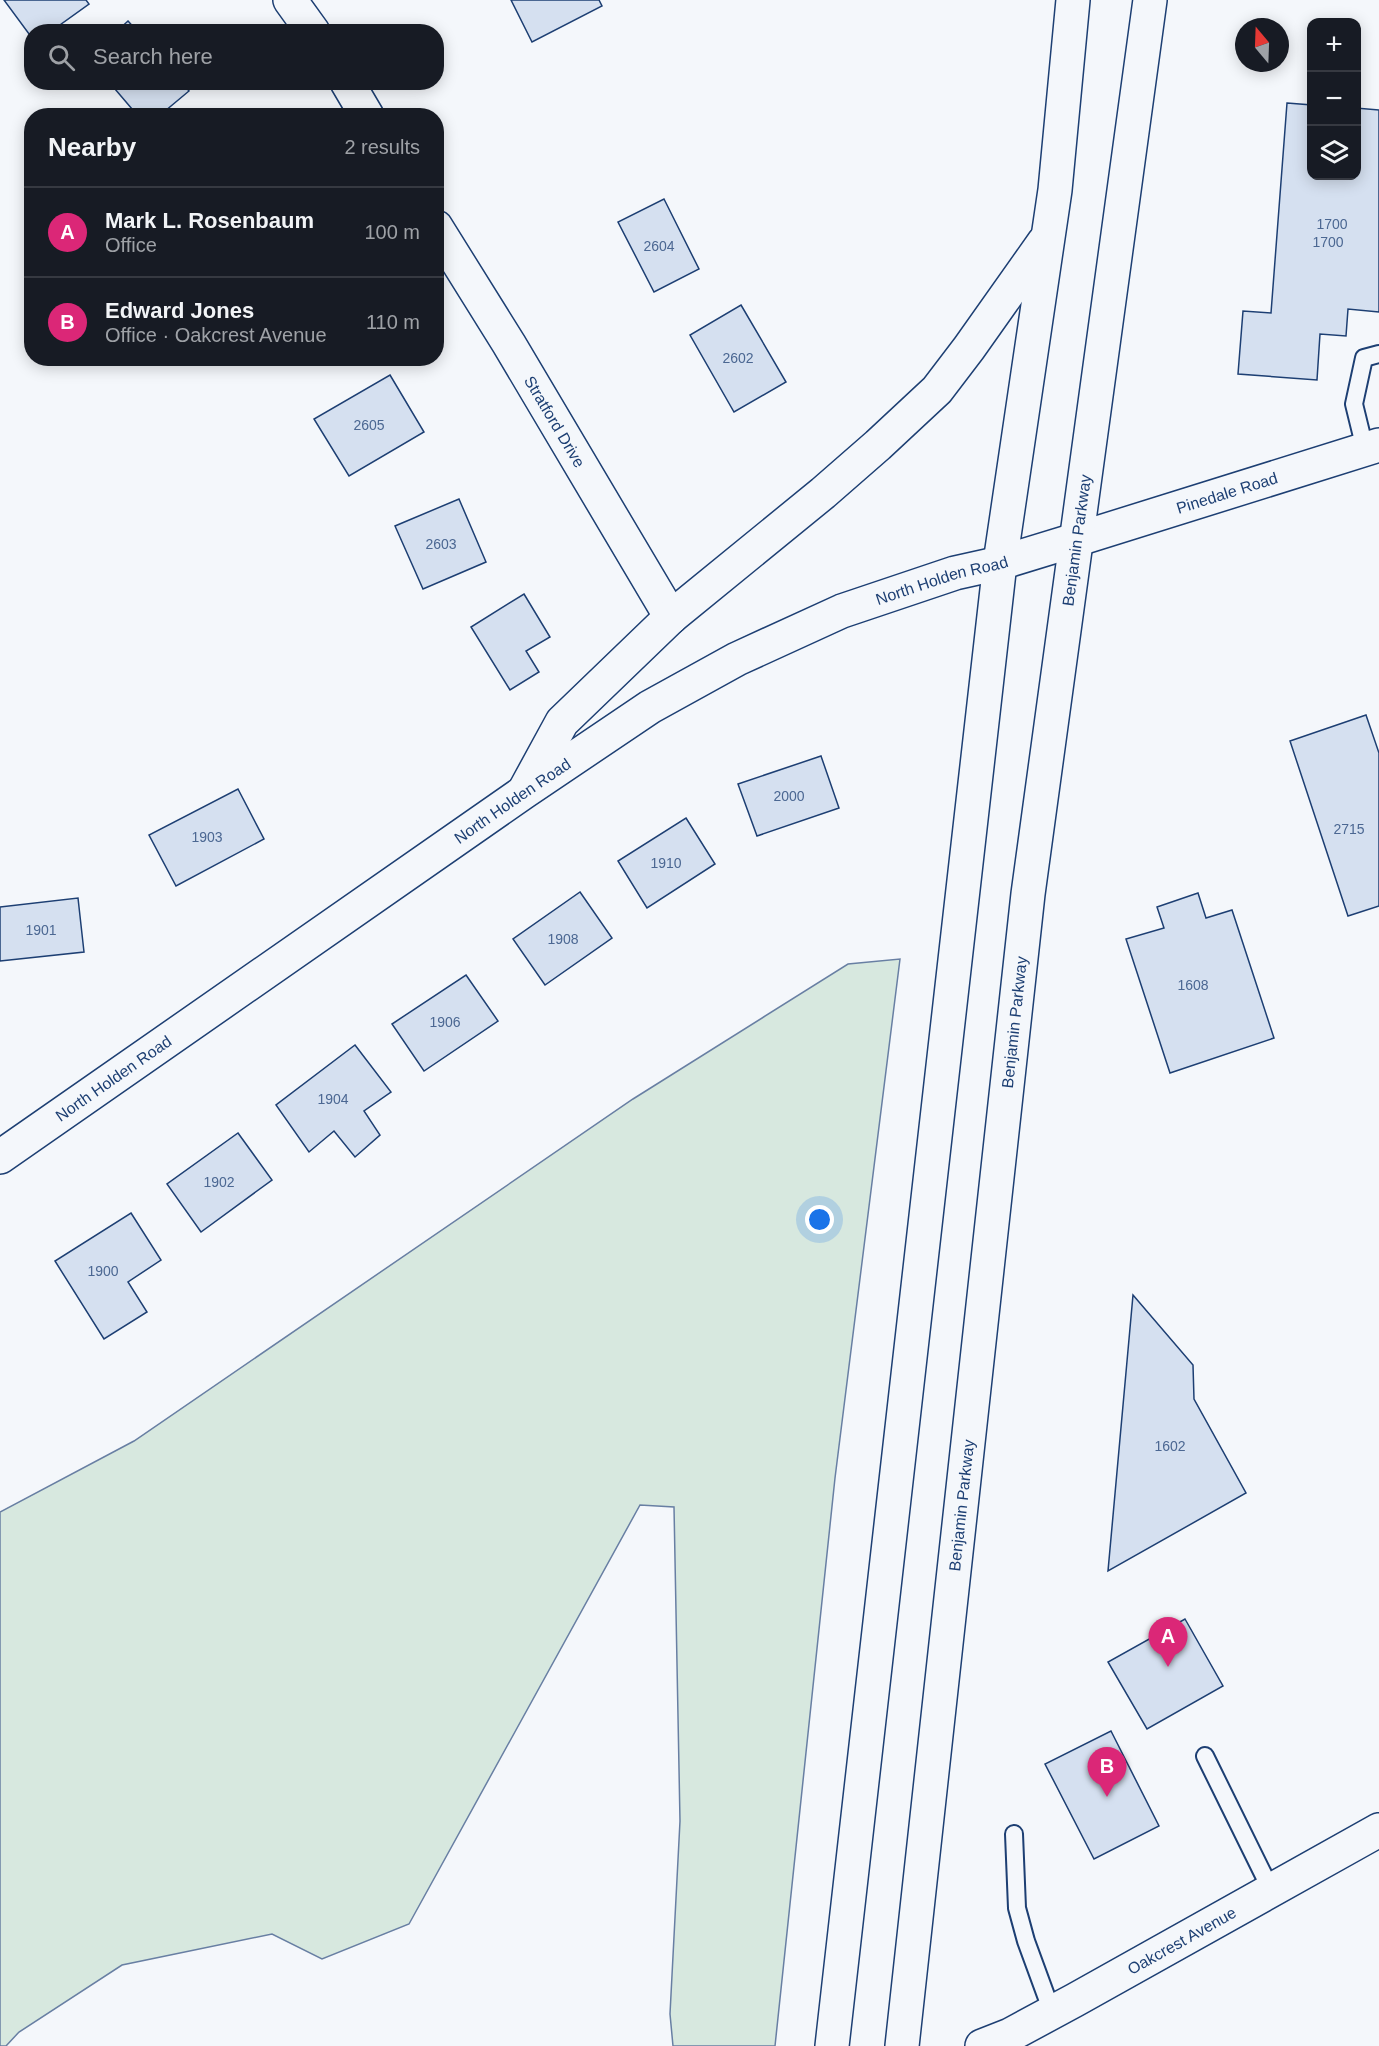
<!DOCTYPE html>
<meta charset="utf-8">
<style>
:root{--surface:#171b24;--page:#242831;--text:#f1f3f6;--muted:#9ea1a6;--line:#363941;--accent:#db2777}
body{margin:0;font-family:Helvetica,sans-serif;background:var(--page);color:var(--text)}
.controls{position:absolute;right:18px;top:18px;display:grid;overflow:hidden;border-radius:12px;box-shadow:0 3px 15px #0003}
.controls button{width:54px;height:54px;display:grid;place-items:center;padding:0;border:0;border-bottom:2px solid var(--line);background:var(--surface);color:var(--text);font:30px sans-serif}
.compass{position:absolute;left:1235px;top:18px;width:54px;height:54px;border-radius:50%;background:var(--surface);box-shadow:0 3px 15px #0003;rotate:341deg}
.you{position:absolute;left:820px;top:1220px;width:21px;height:21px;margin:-15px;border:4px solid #fff;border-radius:50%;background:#1a73e8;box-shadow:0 0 0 9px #1a73e833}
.badge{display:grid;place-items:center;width:39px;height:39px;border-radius:50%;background:var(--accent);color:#fff;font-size:20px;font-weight:700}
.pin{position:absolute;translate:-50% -50px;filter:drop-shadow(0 2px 3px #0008)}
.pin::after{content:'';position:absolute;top:32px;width:21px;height:18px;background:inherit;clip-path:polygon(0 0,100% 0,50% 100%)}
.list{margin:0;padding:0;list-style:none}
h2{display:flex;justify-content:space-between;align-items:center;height:78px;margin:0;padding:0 24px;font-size:26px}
h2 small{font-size:20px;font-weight:400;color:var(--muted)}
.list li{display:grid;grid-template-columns:39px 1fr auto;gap:18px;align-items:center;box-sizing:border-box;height:90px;padding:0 24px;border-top:2px solid var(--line)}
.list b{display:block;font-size:22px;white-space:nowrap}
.list p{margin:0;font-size:20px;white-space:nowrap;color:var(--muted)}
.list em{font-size:20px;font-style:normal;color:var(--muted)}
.icon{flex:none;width:33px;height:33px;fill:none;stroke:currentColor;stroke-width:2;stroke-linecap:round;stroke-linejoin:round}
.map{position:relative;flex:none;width:1379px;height:2046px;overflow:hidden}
.search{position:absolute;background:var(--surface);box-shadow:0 3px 15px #0003;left:24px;top:24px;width:420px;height:66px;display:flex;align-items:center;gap:15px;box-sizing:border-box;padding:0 21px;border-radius:24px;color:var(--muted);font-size:22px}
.panel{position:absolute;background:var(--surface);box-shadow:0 3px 15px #0003;left:24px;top:108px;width:420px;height:258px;border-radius:24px}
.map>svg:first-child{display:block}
.green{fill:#d7e8df;stroke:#687fa3;stroke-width:1.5}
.building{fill:#d5e0f0;stroke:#1d3f73;stroke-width:1.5}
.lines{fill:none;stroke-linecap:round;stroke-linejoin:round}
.service-casing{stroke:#1d3f73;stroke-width:20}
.minor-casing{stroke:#1d3f73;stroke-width:36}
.tertiary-casing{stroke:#1d3f73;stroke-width:36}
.secondary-casing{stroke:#1d3f73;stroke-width:36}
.primary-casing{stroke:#1d3f73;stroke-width:36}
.service{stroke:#f4f7fb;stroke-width:16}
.minor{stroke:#f4f7fb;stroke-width:33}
.tertiary{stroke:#f4f7fb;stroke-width:33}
.secondary{stroke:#f4f7fb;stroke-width:33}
.primary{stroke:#f4f7fb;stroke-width:33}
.labels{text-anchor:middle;stroke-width:4.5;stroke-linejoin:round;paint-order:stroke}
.number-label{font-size:14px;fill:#4b6792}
.street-label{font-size:16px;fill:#1d3f73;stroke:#f4f7fb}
</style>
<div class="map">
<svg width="1379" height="2046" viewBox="0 0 1379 2046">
<rect width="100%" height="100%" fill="#f4f7fb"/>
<path class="green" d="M900 959 835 1478 775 2046H673L670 2014 680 1821 674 1507 640 1505 409 1924 322 1959 272 1934 122 1965 19 2032 6 2046H0V1512L134 1441 633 1099 848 964Z"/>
<g class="building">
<path d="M4 0H86L89 4 50 32H32V38Z"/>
<path d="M511 0H599L602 6 532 42Z"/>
<path d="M128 21 138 32H116Z"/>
<path d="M109 82H182L189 91 159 116H138Z"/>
<path d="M1287 103 1312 105V176H1356V108L1379 110V312L1348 309 1346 336 1320 334 1317 380 1238 374 1243 311 1271 313Z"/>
<path d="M664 199 699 269 654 292 618 222Z"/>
<path d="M741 305 786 382 734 412 690 335Z"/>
<path d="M390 375 424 432 349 476 314 419Z"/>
<path d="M459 499 486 562 423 589 395 526Z"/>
<path d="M524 594 550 637 526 651 539 672 510 690 471 627Z"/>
<path d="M1366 715 1379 753V906L1348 916 1290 741Z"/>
<path d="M821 756 839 808 757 836 738 784Z"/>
<path d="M238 789 264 839 176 886 149 835Z"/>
<path d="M686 818 715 864 647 908 618 861Z"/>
<path d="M580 892 612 938 545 985 513 939Z"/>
<path d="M1198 893 1206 918 1232 910 1274 1038 1170 1073 1126 939 1164 928 1157 907Z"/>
<path d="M78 898 84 952 0 961V907Z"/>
<path d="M466 975 498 1021 424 1071 392 1024Z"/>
<path d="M355 1045 391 1092 364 1111 380 1135 355 1157 334 1131 309 1152 276 1105Z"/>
<path d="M238 1133 272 1180 201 1232 167 1184Z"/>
<path d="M131 1213 161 1260 128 1282 147 1312 104 1339 55 1261Z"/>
<path d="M1133 1295 1193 1365 1194 1399 1246 1493 1108 1571Z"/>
<path d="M1185 1619 1223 1686 1147 1729 1108 1662Z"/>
<path d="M1111 1731 1159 1826 1094 1859 1045 1764Z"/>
</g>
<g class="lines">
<g class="service-casing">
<g id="service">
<path d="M1365 449 1354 404 1364 358 1379 354"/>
<path d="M1205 1756 1271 1890"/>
<path d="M1014 1834 1017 1908 1026 1941 1052 2012"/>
</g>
</g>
<g class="minor-casing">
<g id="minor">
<path d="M290 0 313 32"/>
<path d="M347 82 367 116"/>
<path id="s1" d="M436 227 509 344 671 617"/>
<path id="s2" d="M982 2046 1010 2035 1075 2000 1379 1830"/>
</g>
</g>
<g class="tertiary-casing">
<g id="tertiary">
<path id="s3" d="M1075 540 1379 445"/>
</g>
</g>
<g class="secondary-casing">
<g id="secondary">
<path d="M526 788 562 722 671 617"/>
<path id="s4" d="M0 1157 524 792 650 707 737 659 842 611 955 573 1000 563 1075 540"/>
</g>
</g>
<g class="primary-casing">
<g id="primary">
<path d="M671 617 823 493 878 445 937 390 969 348 1044 242"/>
<path d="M832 2046 1000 563 1055 190 1073 0"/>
<path id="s5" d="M902 2046 1028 894 1150 0"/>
</g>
</g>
<use href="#service" class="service"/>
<use href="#minor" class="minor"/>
<use href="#tertiary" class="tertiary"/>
<use href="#secondary" class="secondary"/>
<use href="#primary" class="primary"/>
</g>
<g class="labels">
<g class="number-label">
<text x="1332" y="229">1700</text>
<text x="1328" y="247">1700</text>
<text x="659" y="251">2604</text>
<text x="738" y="363">2602</text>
<text x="369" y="430">2605</text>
<text x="441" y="549">2603</text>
<text x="789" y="801">2000</text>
<text x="1349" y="834">2715</text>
<text x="207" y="842">1903</text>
<text x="666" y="868">1910</text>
<text x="41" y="935">1901</text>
<text x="563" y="944">1908</text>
<text x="1193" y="990">1608</text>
<text x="445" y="1027">1906</text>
<text x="333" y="1104">1904</text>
<text x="219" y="1187">1902</text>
<text x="103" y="1276">1900</text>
<text x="1170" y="1451">1602</text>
</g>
<g class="street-label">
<text dy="6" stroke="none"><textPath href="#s1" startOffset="228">Stratford Drive</textPath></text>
<text dy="6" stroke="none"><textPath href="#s3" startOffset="159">Pinedale Road</textPath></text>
<text dy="6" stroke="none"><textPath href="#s5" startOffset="1516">Benjamin Parkway</textPath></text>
<text dy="6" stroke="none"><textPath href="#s4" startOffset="1110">North Holden Road</textPath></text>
<text dy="6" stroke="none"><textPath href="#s4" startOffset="624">North Holden Road</textPath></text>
<text dy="6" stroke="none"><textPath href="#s5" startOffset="1030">Benjamin Parkway</textPath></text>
<text dy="6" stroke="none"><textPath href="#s4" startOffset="138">North Holden Road</textPath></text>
<text dy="6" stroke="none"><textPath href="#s5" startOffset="544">Benjamin Parkway</textPath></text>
<text dy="6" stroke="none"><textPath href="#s2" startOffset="226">Oakcrest Avenue</textPath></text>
</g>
</g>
</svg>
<div class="controls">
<button>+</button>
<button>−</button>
<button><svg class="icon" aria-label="layers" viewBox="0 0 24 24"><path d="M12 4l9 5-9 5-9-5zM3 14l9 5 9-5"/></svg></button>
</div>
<svg class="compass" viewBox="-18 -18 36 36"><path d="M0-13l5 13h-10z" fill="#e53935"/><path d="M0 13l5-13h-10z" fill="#9ea1a6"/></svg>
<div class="you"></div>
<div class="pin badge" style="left:1168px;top:1667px">A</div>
<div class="pin badge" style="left:1107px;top:1797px">B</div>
<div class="search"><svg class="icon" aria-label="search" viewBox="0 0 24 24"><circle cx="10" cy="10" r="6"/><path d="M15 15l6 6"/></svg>Search here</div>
<section class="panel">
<h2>Nearby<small>2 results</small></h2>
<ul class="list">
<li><span class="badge">A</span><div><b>Mark L. Rosenbaum</b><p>Office</p></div><em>100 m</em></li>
<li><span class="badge">B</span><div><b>Edward Jones</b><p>Office · Oakcrest Avenue</p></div><em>110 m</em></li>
</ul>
</section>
</div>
